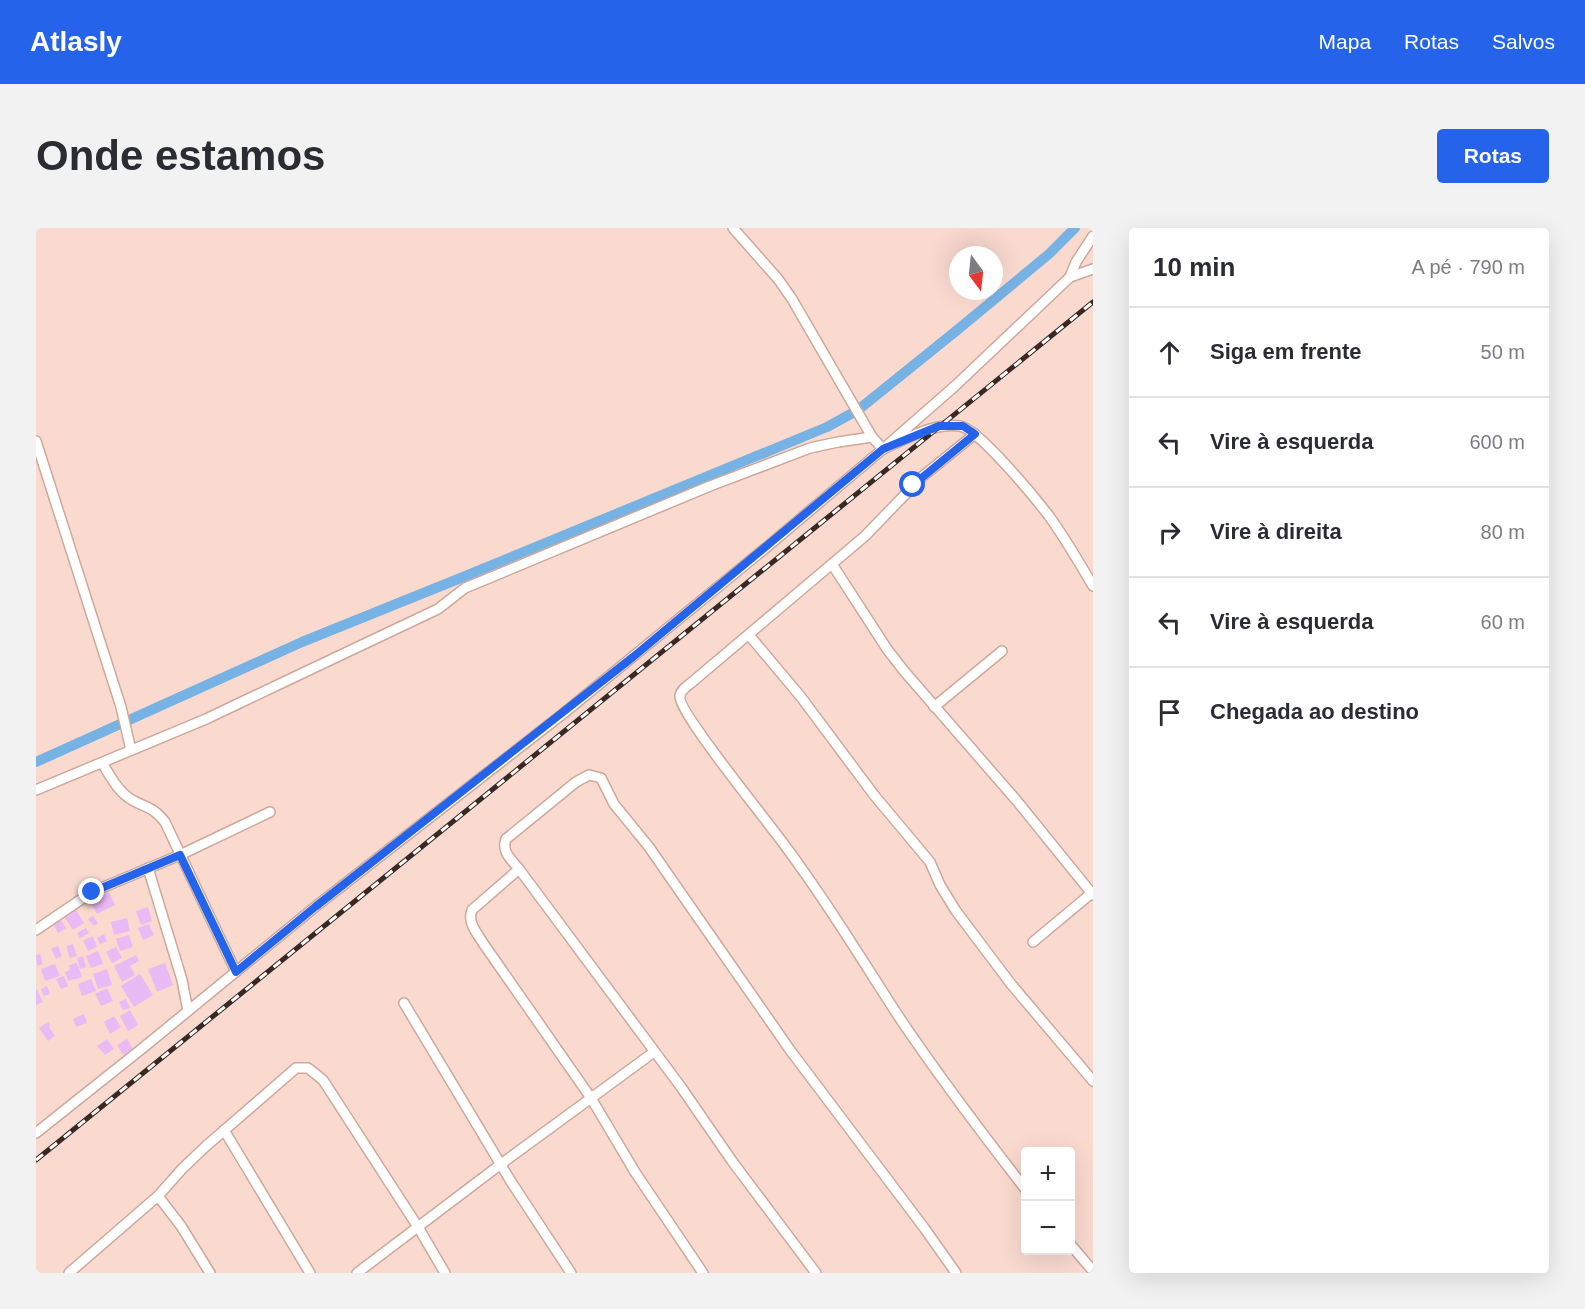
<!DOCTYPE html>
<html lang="pt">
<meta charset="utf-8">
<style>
:root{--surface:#fff;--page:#f2f2f3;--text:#2b2b33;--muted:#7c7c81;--line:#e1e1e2;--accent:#2563eb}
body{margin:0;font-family:Helvetica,sans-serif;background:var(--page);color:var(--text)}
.controls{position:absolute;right:18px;bottom:18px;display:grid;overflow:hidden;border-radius:6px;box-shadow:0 6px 24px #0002}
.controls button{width:54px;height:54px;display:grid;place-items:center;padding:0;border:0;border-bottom:2px solid var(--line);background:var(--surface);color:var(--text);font:30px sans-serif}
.compass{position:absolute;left:913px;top:18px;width:54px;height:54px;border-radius:50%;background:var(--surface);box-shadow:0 6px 24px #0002;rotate:165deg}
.stop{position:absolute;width:18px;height:18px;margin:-14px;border:4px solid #2563eb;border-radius:50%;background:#fff}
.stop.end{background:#2563eb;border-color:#fff;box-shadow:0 2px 6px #0008}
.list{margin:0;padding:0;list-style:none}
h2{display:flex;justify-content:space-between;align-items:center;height:78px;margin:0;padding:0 24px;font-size:26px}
h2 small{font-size:20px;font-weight:400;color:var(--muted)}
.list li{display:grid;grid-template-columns:39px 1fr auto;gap:18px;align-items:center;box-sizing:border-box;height:90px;padding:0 24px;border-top:2px solid var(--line)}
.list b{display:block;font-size:22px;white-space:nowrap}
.list em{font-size:20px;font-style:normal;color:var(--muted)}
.icon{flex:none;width:33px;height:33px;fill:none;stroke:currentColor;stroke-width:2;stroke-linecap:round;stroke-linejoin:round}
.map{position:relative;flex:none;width:1057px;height:1045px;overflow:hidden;border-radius:6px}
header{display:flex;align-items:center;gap:36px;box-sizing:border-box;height:84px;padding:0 30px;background:var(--accent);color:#fff}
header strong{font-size:28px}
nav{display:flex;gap:33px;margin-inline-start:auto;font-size:21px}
.intro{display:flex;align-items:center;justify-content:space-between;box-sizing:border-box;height:144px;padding:0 36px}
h1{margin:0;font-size:42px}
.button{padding:15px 27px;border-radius:6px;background:var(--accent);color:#fff;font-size:21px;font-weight:700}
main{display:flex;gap:36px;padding:0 36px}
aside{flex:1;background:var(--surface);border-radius:6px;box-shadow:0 6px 24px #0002}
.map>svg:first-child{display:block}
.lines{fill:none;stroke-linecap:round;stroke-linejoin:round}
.canal{stroke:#76b2e3;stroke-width:10}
.building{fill:#e9baf5}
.minor-casing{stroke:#cda89b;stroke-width:12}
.minor{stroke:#fff;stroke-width:9}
.rail-casing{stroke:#382924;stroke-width:5}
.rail{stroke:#fff;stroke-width:3;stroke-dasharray:9;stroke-linecap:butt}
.route{stroke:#2563eb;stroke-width:8}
</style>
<header>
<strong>Atlasly</strong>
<nav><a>Mapa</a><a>Rotas</a><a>Salvos</a></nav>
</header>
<div class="intro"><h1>Onde estamos</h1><a class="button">Rotas</a></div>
<main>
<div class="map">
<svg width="1057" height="1045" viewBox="0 0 1057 1045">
<rect width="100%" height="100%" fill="#fadacf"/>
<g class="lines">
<path class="canal" d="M0 534 266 414 427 349 791 199 822 182 920 103 1013 26 1039 0"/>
</g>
<g class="building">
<path d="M73 664 79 677 61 686 54 674Z"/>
<path d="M112 679 116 693 105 697 100 683Z"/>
<path d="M40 682 48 695 37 702 29 690Z"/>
<path d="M57 688 62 695 58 698 52 691Z"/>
<path d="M91 690 94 703 78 707 75 694Z"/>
<path d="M25 692 30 700 22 705 17 696Z"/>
<path d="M113 696 118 707 107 712 102 700Z"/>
<path d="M50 700 53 705 44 710 41 705Z"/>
<path d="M68 706 71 713 64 716 61 710Z"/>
<path d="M93 707 97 719 84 723 80 711Z"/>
<path d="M57 708 61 719 52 723 47 713Z"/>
<path d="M37 716 41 728 34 730 30 718Z"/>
<path d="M22 718 26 728 20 731 15 721Z"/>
<path d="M80 719 86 730 76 735 70 724Z"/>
<path d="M62 723 67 736 55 740 50 728Z"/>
<path d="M4 726 7 736 1 738 0 727Z"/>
<path d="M100 727 103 733 94 738 99 747 86 754 78 738Z"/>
<path d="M47 728 50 739 44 741 41 730Z"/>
<path d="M41 735 46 749 32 753 29 744 34 742 33 737Z"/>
<path d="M129 735 137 757 121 764 112 741Z"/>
<path d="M19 736 24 748 9 753 5 741Z"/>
<path d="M71 741 76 757 62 761 57 746Z"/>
<path d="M104 746 117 767 98 779 85 758Z"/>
<path d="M28 748 32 758 25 761 20 751Z"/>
<path d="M55 751 60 763 46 768 42 756Z"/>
<path d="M11 758 14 766 8 768 5 761Z"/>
<path d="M0 760 7 774 0 777Z"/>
<path d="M71 760 77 773 65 778 59 766Z"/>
<path d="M90 771 94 780 87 782 83 774Z"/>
<path d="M94 782 102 797 92 803 84 788Z"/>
<path d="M48 786 51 795 40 799 37 791Z"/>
<path d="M78 788 85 799 74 806 68 794Z"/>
<path d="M12 794 14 797 13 799 19 808 12 813 3 800Z"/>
<path d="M71 811 78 821 69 827 61 818Z"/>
<path d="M91 811 97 821 87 827 81 817Z"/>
</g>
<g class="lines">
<g class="minor-casing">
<g id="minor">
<path d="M697 0 742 51 756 71 836 209"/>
<path d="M1034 49 1040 34 1057 8"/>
<path d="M939 206 887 248 829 308 655 455C651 458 644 463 644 468 641 481 719 578 731 594 779 655 819 721 861 786 901 846 945 904 990 962"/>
<path d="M0 213 85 479 95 522"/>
<path d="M796 336 851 421 868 443 981 573 1057 667"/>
<path d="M713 407 765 469 838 567 894 634 904 657 920 683 975 756 1057 853"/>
<path d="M898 479 966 423"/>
<path d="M66 535C74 547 81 562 93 570 108 580 116 577 129 594L200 744"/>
<path d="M0 562 170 491 250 453 402 381 429 360 674 258 774 220 802 214 836 209 847 221C871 211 898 194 924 198 943 201 1000 271 1013 288 1029 310 1043 334 1057 358"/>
<path d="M112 640 146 752 152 783"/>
<path d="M483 641 645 859 696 933 780 1045"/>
<path d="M0 702 56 664 144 627 234 584"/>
<path d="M997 714 1057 664"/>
<path d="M368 775 474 952 535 1045"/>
<path d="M188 902 274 1045"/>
<path d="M0 905 108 819 279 679 528 485 726 323 847 221 919 158 1034 49 1057 41"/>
<path d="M122 968 145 998 174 1045"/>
<path d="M1034 1016 1057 1043"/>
<path d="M33 1045 122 968 146 941 169 919 260 840H272L287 852 382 999 409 1045"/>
<path d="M321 1045 465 936 618 824"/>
<path d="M667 1045 599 944 555 870 447 715C441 705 431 694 436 682L483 641C476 632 465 624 470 611L540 554 553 547 565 550 578 576 613 619 754 822 889 1001 920 1045"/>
</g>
</g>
<use href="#minor" class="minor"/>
<g class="rail-casing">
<path id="rail" d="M0 932 1057 74"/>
</g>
<use href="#rail" class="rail"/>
</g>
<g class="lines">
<path class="route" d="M56 664 144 627 200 744 279 679 597 429 847 221 903 198H927L939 206 877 257"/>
</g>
</svg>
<div class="controls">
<button>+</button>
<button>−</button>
</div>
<svg class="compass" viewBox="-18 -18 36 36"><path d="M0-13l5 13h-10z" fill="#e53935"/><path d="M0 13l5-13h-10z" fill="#7c7c81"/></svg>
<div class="stop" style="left:877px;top:257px"></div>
<div class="stop end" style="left:56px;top:664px"></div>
</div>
<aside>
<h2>10 min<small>A pé · 790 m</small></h2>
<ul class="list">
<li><svg class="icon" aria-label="ahead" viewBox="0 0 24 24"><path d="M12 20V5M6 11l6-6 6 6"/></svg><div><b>Siga em frente</b></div><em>50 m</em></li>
<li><svg class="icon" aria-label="left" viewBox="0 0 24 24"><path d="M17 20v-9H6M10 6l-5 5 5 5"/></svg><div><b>Vire à esquerda</b></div><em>600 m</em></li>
<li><svg class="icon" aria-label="right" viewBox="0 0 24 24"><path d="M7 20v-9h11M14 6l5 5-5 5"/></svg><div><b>Vire à direita</b></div><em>80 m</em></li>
<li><svg class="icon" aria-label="left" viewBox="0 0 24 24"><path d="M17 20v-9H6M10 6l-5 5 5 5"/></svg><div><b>Vire à esquerda</b></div><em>60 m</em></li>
<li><svg class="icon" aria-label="arrive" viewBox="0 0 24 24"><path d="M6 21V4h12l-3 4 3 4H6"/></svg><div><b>Chegada ao destino</b></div></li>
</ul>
</aside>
</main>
